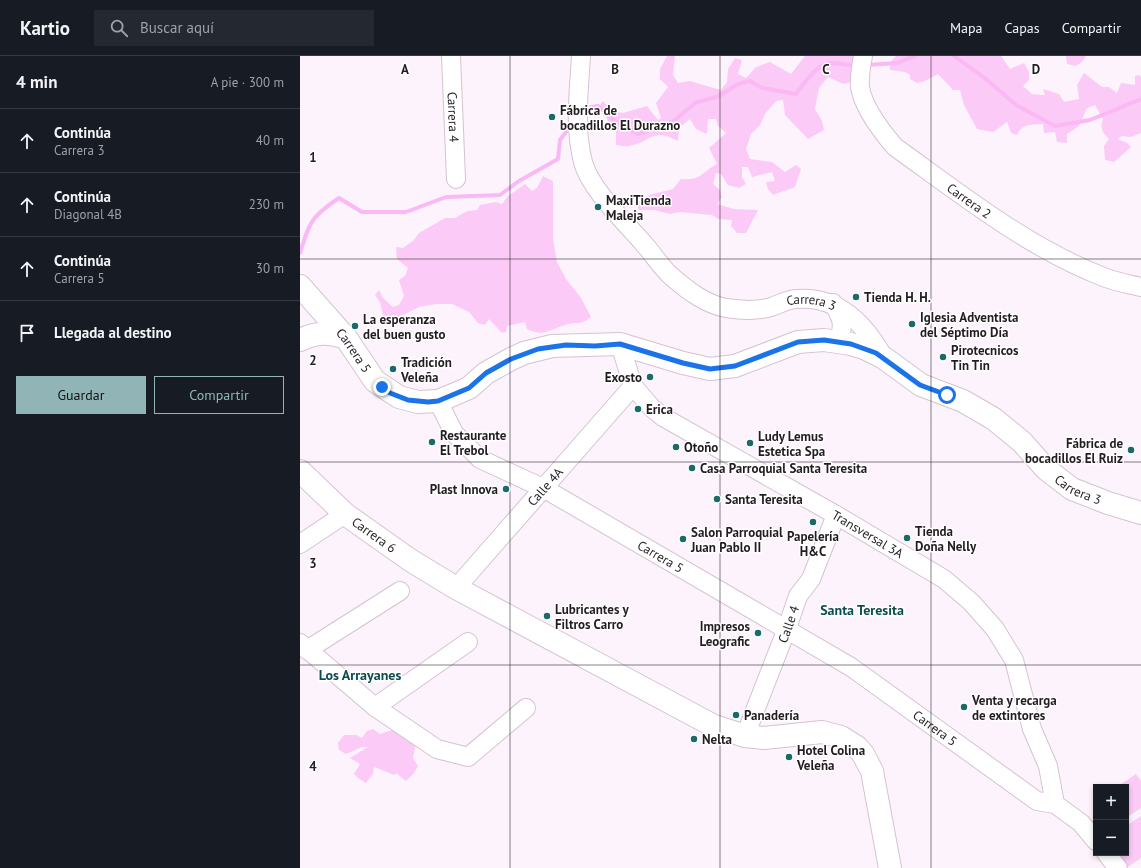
<!DOCTYPE html>
<html lang="es">
<meta charset="utf-8">
<style>
:root{--surface:#171b24;--page:#242831;--text:#f1f3f6;--muted:#9ea1a6;--line:#363941;--accent:#91b5b7}
body{margin:0;font-family:"PT Sans",sans-serif;background:var(--page);color:var(--text)}
.controls{position:absolute;right:12px;bottom:12px;display:grid;overflow:hidden;border-radius:0px;box-shadow:0 2px 6px #0003}
.controls button{width:36px;height:36px;display:grid;place-items:center;padding:0;border:0;border-bottom:1px solid var(--line);background:var(--surface);color:var(--text);font:20px sans-serif}
.stop{position:absolute;width:12px;height:12px;margin:-9px;border:3px solid #1a73e8;border-radius:50%;background:#fff}
.stop.end{background:#1a73e8;border-color:#fff;box-shadow:0 1px 4px #0008}
.list{margin:0;padding:0;list-style:none}
h2{display:flex;justify-content:space-between;align-items:center;height:52px;margin:0;padding:0 16px;font-size:17px}
h2 small{font-size:13px;font-weight:400;color:var(--muted)}
.list li{display:grid;grid-template-columns:26px 1fr auto;gap:12px;align-items:center;box-sizing:border-box;height:64px;padding:0 16px;border-top:1px solid var(--line)}
.list b{display:block;font-size:15px;white-space:nowrap}
.list p{margin:0;font-size:13px;white-space:nowrap;color:var(--muted)}
.list em{font-size:13px;font-style:normal;color:var(--muted)}
.actions{display:flex;gap:8px;padding:12px 16px}
.actions a{flex:1;padding:9px 0;border:1px solid var(--accent);border-radius:0px;text-align:center;font-size:14px;color:var(--accent)}
.actions .main{background:var(--accent);color:#111}
.icon{flex:none;width:22px;height:22px;fill:none;stroke:currentColor;stroke-width:2;stroke-linecap:round;stroke-linejoin:round}
.map{position:relative;flex:none;width:841px;height:812px;overflow:hidden}
header{display:flex;align-items:center;gap:24px;box-sizing:border-box;height:56px;padding:0 20px;background:var(--surface);border-bottom:1px solid var(--line)}
header strong{font-size:19px}
nav{display:flex;gap:22px;margin-inline-start:auto;font-size:14px}
.search{width:280px;height:36px;background:var(--page);display:flex;align-items:center;gap:10px;box-sizing:border-box;padding:0 14px;border-radius:0px;color:var(--muted);font-size:15px}
main{display:flex}
aside{flex:1;background:var(--surface)}
.map>svg:first-child{display:block}
.green{fill:#fbcaf6}
.lines{fill:none;stroke-linecap:round;stroke-linejoin:round}
.stream{stroke:#fab8f4;stroke-width:4}
.minor-casing{stroke:#d4c3d2;stroke-width:20}
.major-casing{stroke:#d4c3d2;stroke-width:24}
.minor{stroke:#fff;stroke-width:18}
.major{stroke:#fff;stroke-width:22}
.route{stroke:#1a73e8;stroke-width:5}
.grid{fill:none;stroke:#231d22;stroke-width:1;stroke-opacity:0.55}
.poi-dot{fill:#1b696b;stroke:#fff;stroke-width:1.5}
.labels{text-anchor:middle;stroke-width:3;stroke-linejoin:round;paint-order:stroke}
.poi-label{font-size:13px;font-weight:bold;fill:#231d22;stroke:#fff;text-anchor:start}
.street-label{font-size:13px;fill:#231d22;stroke:#fff}
.neighbourhood-label{font-size:14px;font-weight:bold;fill:#0c4c4e;stroke:#fff}
.grid-label{font-size:13px;text-anchor:middle;font-weight:bold;fill:#231d22;stroke:#fff;stroke-width:3;stroke-linejoin:round;paint-order:stroke}
</style>
<header>
<strong>Kartio</strong>
<div class="search"><svg class="icon" aria-label="search" viewBox="0 0 24 24"><circle cx="10" cy="10" r="6"/><path d="M15 15l6 6"/></svg>Buscar aquí</div>
<nav><a>Mapa</a><a>Capas</a><a>Compartir</a></nav>
</header>
<main>
<aside>
<h2>4 min<small>A pie · 300 m</small></h2>
<ul class="list">
<li><svg class="icon" aria-label="ahead" viewBox="0 0 24 24"><path d="M12 20V5M6 11l6-6 6 6"/></svg><div><b>Continúa</b><p>Carrera 3</p></div><em>40 m</em></li>
<li><svg class="icon" aria-label="ahead" viewBox="0 0 24 24"><path d="M12 20V5M6 11l6-6 6 6"/></svg><div><b>Continúa</b><p>Diagonal 4B</p></div><em>230 m</em></li>
<li><svg class="icon" aria-label="ahead" viewBox="0 0 24 24"><path d="M12 20V5M6 11l6-6 6 6"/></svg><div><b>Continúa</b><p>Carrera 5</p></div><em>30 m</em></li>
<li><svg class="icon" aria-label="arrive" viewBox="0 0 24 24"><path d="M6 21V4h12l-3 4 3 4H6"/></svg><div><b>Llegada al destino</b></div></li>
</ul>
<div class="actions"><a class="main">Guardar</a><a>Compartir</a></div>
</aside>
<div class="map">
<svg width="841" height="812" viewBox="0 0 841 812">
<rect width="100%" height="100%" fill="#fdf3fc"/>
<g class="green">
<path d="M367 0H375L373 19 378 27 390 25 421 34 427 26 428 13 435 2 442 4 438 18 446 22 456 11 470 6 491 18 505 0H559L556 25 543 28 528 21 519 32 515 53 522 65 524 74 508 83 485 59 483 44 476 45 465 58 460 69 451 78 446 93 450 103 472 106 485 116 496 109 501 113 495 131 473 139 468 133 466 126 475 125 472 116 452 121 448 111H442V121L446 128 439 132 428 129 421 118 416 117 413 128 420 134 422 141 417 148 434 153 458 154 446 177H437L431 170 432 164 418 163 412 159 380 156 370 158 354 154H339L336 147 349 139 373 133 381 123C401 125 402 116 417 108L409 92 426 77 418 70 416 63H408L407 78 396 73 390 63 379 72 378 85C352 71 351 86 329 90 325 91 320 89 316 89V72L309 69 304 54 300 49 303 45 311 55 323 57 347 50 358 64 361 62 356 47 368 31 360 23V13Z"/>
<path d="M596 0H701L710 13 724 7 729 16V24L723 30 732 38 745 39 743 33 759 38 764 46 779 43 777 29 784 17 802 31H809L817 37 821 27 835 29V20L839 19 841 21V77L831 81 822 80 818 83 827 87 831 91 814 106 805 104 804 90 809 83C802 76 800 73 803 63L795 49 787 52 779 70 767 78V87L757 86 755 76 744 77 743 68C730 69 723 67 717 79L711 77 707 66 693 76 677 73 664 49 660 34H653L638 18 625 25 617 27 610 23V19L605 16 590 14V6Z"/>
<path d="M766 0H786L783 5 776 10 767 8Z"/>
<path d="M243 120 253 125V183L257 206 266 223 281 242 291 261C280 270 277 265 265 269 249 274 244 281 227 273L225 266 207 270 206 276 202 277 189 263 185 269 178 267 169 256 152 248H136L119 251 95 263 84 264 80 246 75 239 79 234 83 242 93 251 99 249 104 240 99 224 105 220 108 212 97 203 96 191 103 192 113 185 119 177 145 162H155L167 155 177 154 180 149 196 146 202 148 208 140 225 128 232 135 237 132Z"/>
<path d="M101 671 116 686 113 702 118 710 114 717 106 725 96 717 94 719 74 711 73 718 66 727 58 722 54 718 60 708 50 702 68 691H62L46 698 39 694 38 687 44 679H56L62 682 67 675 73 673 80 678Z"/>
<path d="M836 718 841 725V752L826 762V731H817Z"/>
<path d="M841 760V802L828 811 819 797H826V770Z"/>
</g>
<g class="lines">
<g class="stream">
<path d="M654 0 686 23 716 49 755 70 790 64 841 43"/>
<path d="M567 9 597 7 615 0"/>
<path d="M283 53 298 50 316 66 338 78 374 65 395 47 419 40 438 28 450 25 462 32 496 38C504 28 516 8 531 7 539 7 547 10 556 9"/>
<path d="M0 197C10 165 11 161 39 142L62 156H106L146 141 200 139 219 125 258 103 260 84 272 68"/>
</g>
<g class="minor-casing">
<g id="minor">
<path id="s1" d="M151 0 156 123"/>
<path id="s2" d="M281 0C279 35 274 71 283 106 290 133 325 166 344 188 353 198 361 211 371 220 387 234 405 248 426 252 439 254 458 255 471 251 480 248 488 243 497 243 539 240 565 268 584 302"/>
<path id="s3" d="M563 0C561 11 559 20 560 31 563 51 583 77 595 91 662 139 728 192 806 222 817 226 829 228 841 231"/>
<path d="M533 247C542 263 545 268 538 285"/>
<path id="s4" d="M320 288 333 330 352 352 363 361 536 459 644 523 671 546 695 573 714 604 732 673 748 710 755 748"/>
<path id="s5" d="M138 345 154 377 180 403 245 433 551 611 737 745 755 748 781 767 796 785"/>
<path d="M0 488 45 458"/>
<path id="s6" d="M156 532 333 330"/>
<path d="M0 587 75 651 137 693 168 701 226 652"/>
<path d="M7 594 100 535"/>
<path d="M75 651 168 586"/>
<path id="s7" d="M445 680 486 575 498 540 511 523 536 459"/>
<path d="M806 797 818 812"/>
</g>
</g>
<g class="major-casing">
<g id="major">
<path id="s8" d="M0 230 46 282 75 325 99 341 118 346 138 345 148 341 169 332 186 317 211 303 224 297 252 290 320 288 383 307 410 313 435 310 498 286 524 284 551 288 564 292 584 302 621 329 663 345 694 363 722 386 746 413 772 433 808 447 841 457"/>
<path d="M0 284C16 276 29 276 46 282"/>
<path id="s9" d="M0 415 45 458 110 504 156 532 414 670 445 680 464 682 522 676 541 681 557 691 563 698 572 715 590 812"/>
</g>
</g>
<use href="#minor" class="minor"/>
<use href="#major" class="major"/>
</g>
<g class="lines">
<path class="route" d="M82 331 90 337 108 344 128 346 138 345 169 332 186 317 211 303 238 293 266 289 295 290 320 288 383 307 410 313 435 310 498 286 524 284 551 288 576 297 620 329 647 339"/>
</g>
<path class="grid" d="M210 0V812M420 0V812M631 0V812M0 203H841M0 406H841M0 609H841"/>
<g class="poi-dot">
<circle cx="252" cy="61" r="4"/>
<circle cx="298" cy="151" r="4"/>
<circle cx="556" cy="241" r="4"/>
<circle cx="612" cy="268" r="4"/>
<circle cx="55" cy="270" r="4"/>
<circle cx="643" cy="301" r="4"/>
<circle cx="93" cy="313" r="4"/>
<circle cx="350" cy="321" r="4"/>
<circle cx="338" cy="353" r="4"/>
<circle cx="132" cy="386" r="4"/>
<circle cx="450" cy="387" r="4"/>
<circle cx="376" cy="391" r="4"/>
<circle cx="831" cy="394" r="4"/>
<circle cx="392" cy="412" r="4"/>
<circle cx="206" cy="433" r="4"/>
<circle cx="417" cy="443" r="4"/>
<circle cx="513" cy="466" r="4"/>
<circle cx="607" cy="482" r="4"/>
<circle cx="383" cy="483" r="4"/>
<circle cx="247" cy="560" r="4"/>
<circle cx="458" cy="577" r="4"/>
<circle cx="664" cy="651" r="4"/>
<circle cx="436" cy="659" r="4"/>
<circle cx="394" cy="683" r="4"/>
<circle cx="489" cy="701" r="4"/>
</g>
<g class="labels">
<g class="poi-label">
<text x="260" y="59">Fábrica de<tspan x="260" dy="15">bocadillos El Durazno</tspan></text>
<text x="306" y="149">MaxiTienda<tspan x="306" dy="15">Maleja</tspan></text>
<text x="564" y="246">Tienda H. H.</text>
<text x="620" y="266">Iglesia Adventista<tspan x="620" dy="15">del Séptimo Día</tspan></text>
<text x="63" y="268">La esperanza<tspan x="63" dy="15">del buen gusto</tspan></text>
<text x="651" y="299">Pirotecnicos<tspan x="651" dy="15">Tin Tin</tspan></text>
<text x="101" y="311">Tradición<tspan x="101" dy="15">Veleña</tspan></text>
<text x="342" y="326" text-anchor="end">Exosto</text>
<text x="346" y="358">Erica</text>
<text x="140" y="384">Restaurante<tspan x="140" dy="15">El Trebol</tspan></text>
<text x="458" y="385">Ludy Lemus<tspan x="458" dy="15">Estetica Spa</tspan></text>
<text x="823" y="392" text-anchor="end">Fábrica de<tspan x="823" dy="15">bocadillos El Ruiz</tspan></text>
<text x="384" y="396">Otoño</text>
<text x="400" y="417">Casa Parroquial Santa Teresita</text>
<text x="198" y="438" text-anchor="end">Plast Innova</text>
<text x="425" y="448">Santa Teresita</text>
<text x="615" y="480">Tienda<tspan x="615" dy="15">Doña Nelly</tspan></text>
<text x="391" y="481">Salon Parroquial<tspan x="391" dy="15">Juan Pablo II</tspan></text>
<text x="513" y="485" text-anchor="middle">Papelería<tspan x="513" dy="15">H&amp;C</tspan></text>
<text x="255" y="558">Lubricantes y<tspan x="255" dy="15">Filtros Carro</tspan></text>
<text x="450" y="575" text-anchor="end">Impresos<tspan x="450" dy="15">Leografic</tspan></text>
<text x="672" y="649">Venta y recarga<tspan x="672" dy="15">de extintores</tspan></text>
<text x="444" y="664">Panadería</text>
<text x="402" y="688">Nelta</text>
<text x="497" y="699">Hotel Colina<tspan x="497" dy="15">Veleña</tspan></text>
</g>
<g class="street-label">
<text dy="5" stroke="none"><textPath href="#s1" startOffset="61">Carrera 4</textPath></text>
<text dy="5" stroke="none"><textPath href="#s3" startOffset="193">Carrera 2</textPath></text>
<text dy="5" stroke="none"><textPath href="#s2" startOffset="403">Carrera 3</textPath></text>
<text dy="5" stroke="none"><textPath href="#s8" startOffset="84">Carrera 5</textPath></text>
<text dy="5" stroke="none"><textPath href="#s6" startOffset="135">Calle 4A</textPath></text>
<text dy="5" stroke="none"><textPath href="#s8" startOffset="899">Carrera 3</textPath></text>
<text dy="5" stroke="none"><textPath href="#s4" startOffset="323">Transversal 3A</textPath></text>
<text dy="5" stroke="none"><textPath href="#s9" startOffset="98">Carrera 6</textPath></text>
<text dy="5" stroke="none"><textPath href="#s5" startOffset="278">Carrera 5</textPath></text>
<text dy="5" stroke="none"><textPath href="#s7" startOffset="120">Calle 4</textPath></text>
<text dy="5" stroke="none"><textPath href="#s5" startOffset="602">Carrera 5</textPath></text>
</g>
<g class="neighbourhood-label">
<text x="562" y="559">Santa Teresita</text>
<text x="60" y="624">Los Arrayanes</text>
</g>
</g>
<g class="grid-label">
<text x="105" y="18">A</text>
<text x="315" y="18">B</text>
<text x="526" y="18">C</text>
<text x="736" y="18">D</text>
<text x="13" y="106">1</text>
<text x="13" y="309">2</text>
<text x="13" y="512">3</text>
<text x="13" y="715">4</text>
</g>
</svg>
<div class="controls">
<button>+</button>
<button>−</button>
</div>
<div class="stop" style="left:647px;top:339px"></div>
<div class="stop end" style="left:82px;top:331px"></div>
</div>
</main>
